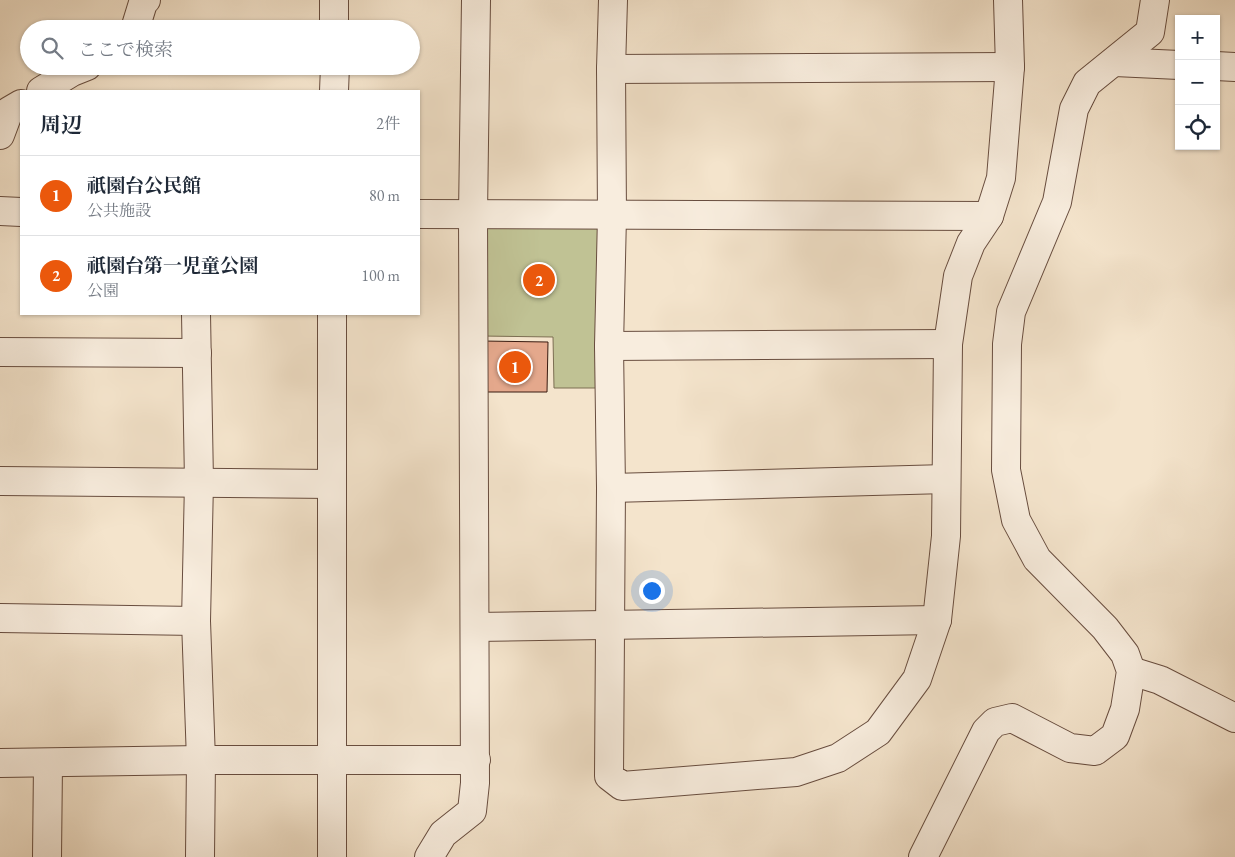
<!DOCTYPE html>
<html lang="ja">
<meta charset="utf-8">
<style>
:root{--surface:#fff;--page:#f6f6f7;--text:#1f2937;--muted:#747a83;--line:#e0e1e3;--accent:#ea580c}
body{margin:0;font-family:"EB Garamond","Noto Serif JP",serif;background:var(--page);color:var(--text)}
.controls{position:absolute;right:15px;top:15px;display:grid;overflow:hidden;border-radius:0px;box-shadow:0 1px 4px #0004}
.controls button{width:45px;height:45px;display:grid;place-items:center;padding:0;border:0;border-bottom:1px solid var(--line);background:var(--surface);color:var(--text);font:25px sans-serif}
.you{position:absolute;left:651px;top:590px;width:18px;height:18px;margin:-12px;border:4px solid #fff;border-radius:50%;background:#1a73e8;box-shadow:0 0 0 8px #1a73e833}
.badge{display:grid;place-items:center;width:32px;height:32px;border-radius:50%;background:var(--accent);color:#fff;font-size:16px;font-weight:700}
.pin{position:absolute;translate:-50% -50%;border:2px solid #fff;box-shadow:0 1px 5px #0006}
.list{margin:0;padding:0;list-style:none}
h2{display:flex;justify-content:space-between;align-items:center;height:65px;margin:0;padding:0 20px;font-size:21px}
h2 small{font-size:16px;font-weight:400;color:var(--muted)}
.list li{display:grid;grid-template-columns:32px 1fr auto;gap:15px;align-items:center;box-sizing:border-box;height:80px;padding:0 20px;border-top:1px solid var(--line)}
.list b{display:block;font-size:19px;white-space:nowrap}
.list p{margin:0;font-size:16px;white-space:nowrap;color:var(--muted)}
.list em{font-size:16px;font-style:normal;color:var(--muted)}
.icon{flex:none;width:28px;height:28px;fill:none;stroke:currentColor;stroke-width:2;stroke-linecap:round;stroke-linejoin:round}
.map{position:relative;flex:none;width:1235px;height:857px;overflow:hidden}
.search{position:absolute;background:var(--surface);box-shadow:0 1px 4px #0004;left:20px;top:20px;width:400px;height:55px;display:flex;align-items:center;gap:12px;box-sizing:border-box;padding:0 18px;border-radius:28px;color:var(--muted);font-size:19px}
.panel{position:absolute;background:var(--surface);box-shadow:0 1px 4px #0004;left:20px;top:90px;width:400px;height:225px;border-radius:0px}
.map>svg:first-child{display:block}
.green{fill:#c0c294;stroke:#7c6e52}
.building{fill:#e4a88c;stroke:#391b10}
.lines{fill:none;stroke-linecap:round;stroke-linejoin:round}
.minor-casing{stroke:#684d3f;stroke-width:30}
.minor{stroke:#f8edde;stroke-width:28}
</style>
<div class="map">
<svg width="1235" height="857" viewBox="0 0 1235 857">
<rect width="100%" height="100%" fill="#f4e4cc"/>
<filter id="stains"><feTurbulence type="fractalNoise" baseFrequency=".004" numOctaves="4"/><feColorMatrix values="0 0 0 0 .2 0 0 0 0 .09 0 0 0 0 .02 0 0 0 .5 -.17"/></filter>
<radialGradient id="worn" r=".72"><stop offset=".6" stop-color="#630" stop-opacity="0"/><stop offset="1" stop-color="#630" stop-opacity=".3"/></radialGradient>
<path class="green" d="M479 221 598 223 599 388H554L553 337 481 336Z"/>
<path class="building" d="M482 341 548 342 547 392H482Z"/>
<g class="lines">
<g class="minor-casing">
<g id="minor">
<path d="M334 0V29"/>
<path d="M613 0 611 69 612 216 609 346 611 488 609 776 622 786 796 772 838 758 878 732 917 679 937 620 946 536 948 344 958 276 971 243 989 216 1001 178 1010 67 1008 0"/>
<path d="M135 29 143 3 146 0"/>
<path d="M1115 62 1179 65"/>
<path d="M1216 66 1235 67"/>
<path d="M611 69 1010 67"/>
<path d="M41 91 72 72 87 66"/>
<path d="M334 91 335 66"/>
<path d="M0 135 9 111 21 104"/>
<path d="M0 211 21 212"/>
<path d="M419 214 989 216"/>
<path d="M196 314 199 482 196 621 201 760 200 857"/>
<path d="M609 346 948 344"/>
<path d="M0 352 197 353"/>
<path d="M0 481 332 484"/>
<path d="M611 488 946 479"/>
<path d="M0 618 196 621"/>
<path d="M475 627 937 620"/>
<path d="M1131 671 1160 680 1235 718"/>
<path d="M0 763 201 760H476"/>
<path d="M47 857 48 764"/>
<path d="M332 857V314"/>
<path d="M429 857 443 834 472 811 475 783 473 214 476 0"/>
<path d="M923 857 986 731 995 722 1012 718 1070 748 1095 751 1115 736 1125 709 1131 671 1125 654 1105 628 1037 559 1016 520 1006 470 1007 344 1011 312 1057 202 1074 109 1087 83 1150 32 1155 0"/>
</g>
</g>
<use href="#minor" class="minor"/>
</g>
<rect width="100%" height="100%" filter="url(#stains)"/>
<rect width="100%" height="100%" fill="url(#worn)"/>
</svg>
<div class="controls">
<button>+</button>
<button>−</button>
<button><svg class="icon" aria-label="locate" viewBox="0 0 24 24"><circle cx="12" cy="12" r="6"/><path d="M12 2v4M12 18v4M2 12h4M18 12h4"/></svg></button>
</div>
<div class="you"></div>
<div class="pin badge" style="left:515px;top:367px">1</div>
<div class="pin badge" style="left:539px;top:280px">2</div>
<div class="search"><svg class="icon" aria-label="search" viewBox="0 0 24 24"><circle cx="10" cy="10" r="6"/><path d="M15 15l6 6"/></svg>ここで検索</div>
<section class="panel">
<h2>周辺<small>2件</small></h2>
<ul class="list">
<li><span class="badge">1</span><div><b>祇園台公民館</b><p>公共施設</p></div><em>80 m</em></li>
<li><span class="badge">2</span><div><b>祇園台第一児童公園</b><p>公園</p></div><em>100 m</em></li>
</ul>
</section>
</div>
